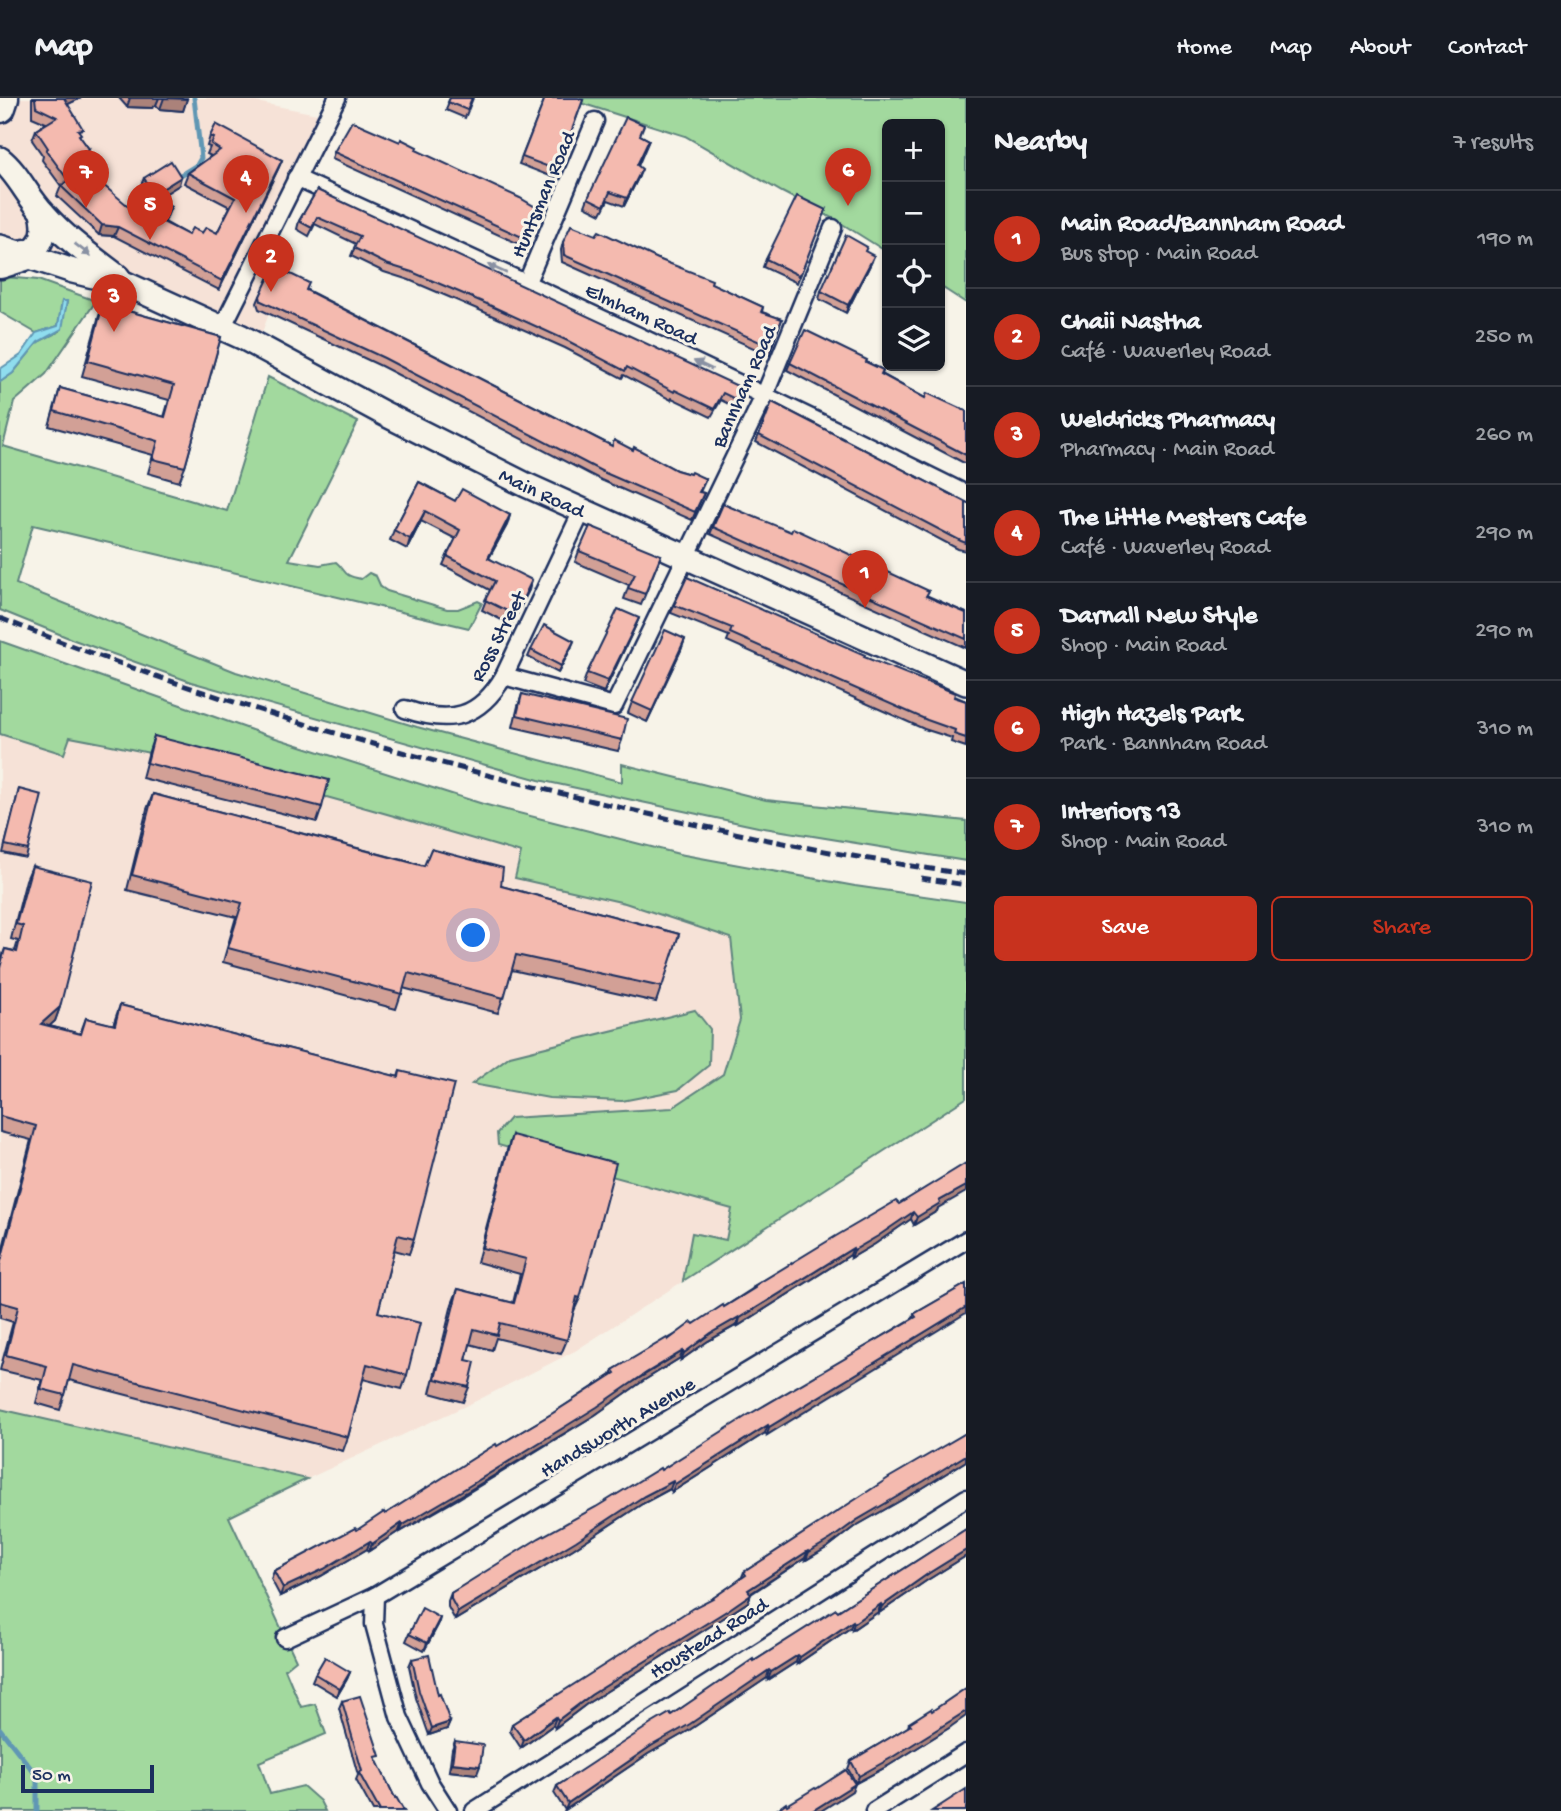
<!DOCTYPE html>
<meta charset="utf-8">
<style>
:root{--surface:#171b24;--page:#20242c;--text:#f1f3f6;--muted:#9ea1a6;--line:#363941;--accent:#c8321e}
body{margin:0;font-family:"Gochi Hand",sans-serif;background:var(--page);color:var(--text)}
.controls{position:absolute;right:21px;top:21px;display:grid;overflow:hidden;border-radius:10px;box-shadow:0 2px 5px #0004}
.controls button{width:63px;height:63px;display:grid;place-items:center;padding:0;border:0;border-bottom:2px solid var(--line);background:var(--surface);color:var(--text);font:35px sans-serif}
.scale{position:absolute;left:21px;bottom:18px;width:133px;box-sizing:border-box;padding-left:7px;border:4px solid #1b2f5e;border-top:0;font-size:19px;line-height:24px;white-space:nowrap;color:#1b2f5e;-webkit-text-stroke:5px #f7f3e8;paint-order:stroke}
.you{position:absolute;left:474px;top:838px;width:24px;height:24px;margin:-18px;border:5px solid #fff;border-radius:50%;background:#1a73e8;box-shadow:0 0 0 10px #1a73e833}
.badge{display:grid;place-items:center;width:46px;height:46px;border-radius:50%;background:var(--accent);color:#fff;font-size:23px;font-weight:700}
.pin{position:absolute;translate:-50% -58px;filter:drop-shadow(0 2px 4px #0008)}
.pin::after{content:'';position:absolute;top:37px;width:24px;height:21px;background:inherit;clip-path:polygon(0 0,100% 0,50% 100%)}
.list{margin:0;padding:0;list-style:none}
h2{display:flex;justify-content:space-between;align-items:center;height:91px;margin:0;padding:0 28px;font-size:30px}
h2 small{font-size:23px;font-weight:400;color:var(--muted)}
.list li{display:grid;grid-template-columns:46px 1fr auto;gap:21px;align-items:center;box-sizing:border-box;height:98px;padding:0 28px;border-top:2px solid var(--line)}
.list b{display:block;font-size:26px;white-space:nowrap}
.list p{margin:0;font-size:23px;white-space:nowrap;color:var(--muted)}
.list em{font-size:23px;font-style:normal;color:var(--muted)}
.actions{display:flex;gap:14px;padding:21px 28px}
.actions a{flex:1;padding:16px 0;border:2px solid var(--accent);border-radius:10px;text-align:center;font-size:24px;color:var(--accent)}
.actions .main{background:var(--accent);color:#fff}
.icon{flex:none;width:38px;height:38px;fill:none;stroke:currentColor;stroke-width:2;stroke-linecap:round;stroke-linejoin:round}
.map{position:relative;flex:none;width:966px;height:1713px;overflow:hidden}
header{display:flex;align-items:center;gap:42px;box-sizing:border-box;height:98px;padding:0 35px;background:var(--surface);border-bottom:2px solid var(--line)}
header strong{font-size:33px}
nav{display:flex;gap:38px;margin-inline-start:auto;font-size:24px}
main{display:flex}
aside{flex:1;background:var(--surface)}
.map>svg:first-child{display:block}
.built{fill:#f6e2d7}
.green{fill:#a2d99e;stroke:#5e847e;stroke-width:2}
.water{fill:#8fddee;stroke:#6197b4;stroke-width:2}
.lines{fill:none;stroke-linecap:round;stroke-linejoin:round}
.stream{stroke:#6197b4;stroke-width:5}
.street-casing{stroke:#1b2f5e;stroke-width:21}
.secondary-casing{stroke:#1b2f5e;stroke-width:28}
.highway-casing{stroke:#1b2f5e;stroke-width:35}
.street{stroke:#f7f3e8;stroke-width:16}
.secondary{stroke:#f7f3e8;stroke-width:23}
.highway{stroke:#f7f3e8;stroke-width:30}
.rail{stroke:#1b2f5e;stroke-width:5;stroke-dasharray:10 5;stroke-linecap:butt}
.wall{fill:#d2a096;stroke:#1b2f5e;stroke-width:2}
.shaded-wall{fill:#ab827a;stroke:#1b2f5e;stroke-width:2}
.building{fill:#f4baaf;stroke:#1b2f5e;stroke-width:2}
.oneway{fill:#8991a3}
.labels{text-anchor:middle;stroke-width:6;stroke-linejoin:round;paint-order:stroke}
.street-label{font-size:21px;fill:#1b2f5e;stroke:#f7f3e8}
</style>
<header>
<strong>Map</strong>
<nav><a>Home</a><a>Map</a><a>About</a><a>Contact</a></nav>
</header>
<main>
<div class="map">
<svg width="966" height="1713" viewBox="0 0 966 1713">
<rect width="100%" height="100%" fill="#f7f3e8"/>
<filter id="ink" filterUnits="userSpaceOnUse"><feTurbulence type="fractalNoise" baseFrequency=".0143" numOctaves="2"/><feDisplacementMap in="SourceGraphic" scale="14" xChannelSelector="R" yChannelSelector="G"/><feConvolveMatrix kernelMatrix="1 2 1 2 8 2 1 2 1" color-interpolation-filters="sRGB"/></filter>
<g filter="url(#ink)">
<g class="built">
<path d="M0 0H236L327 18 265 143 298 159 269 216 257 247 0 140Z"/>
<path d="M0 598 966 860V1000L575 1253 474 1304 307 1381 0 1311Z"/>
</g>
<g class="green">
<path d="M565 0H966V205L940 188V26H887V154L836 122 782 94 685 38Z"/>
<path d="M5 179 38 182 96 203 46 276 14 304 3 348 227 413 268 279 358 324 289 462 320 467 336 464C348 474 341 477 361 481L369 475 376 478 381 489 387 493 447 511H458L478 503 482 505 469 530 33 427 16 486 236 574 417 629 622 684V666L766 702 966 723V763L758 729 539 682 191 584 74 542 0 512V284L13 275 38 244 60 233 67 204 62 203 58 228 36 235 0 214V181Z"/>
<path d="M0 543 260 635 483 706 679 756 855 788 966 804V1000L683 1183 692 1135 726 1142 732 1111 498 1047 497 1035 510 1020 672 1010 723 976 740 922 731 840 625 805 515 780 521 755C372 711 223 667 70 639L64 656 0 636Z"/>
<path d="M695 912 710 931 709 967 678 992 622 1003 549 1000 472 986 510 958Z"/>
<path d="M0 1311 307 1381 229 1419 296 1562 285 1571 301 1609 315 1606 326 1636 259 1664 270 1696 303 1688 320 1703 325 1713H0Z"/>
</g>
<path class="water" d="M62 203H67L62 231 38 244 13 275 0 284V271L21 257 36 235 58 228Z"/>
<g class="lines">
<g class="stream">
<path d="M179 78 197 67 201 60 194 0"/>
<path d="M0 1631 37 1678V1713"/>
</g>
<g class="street-casing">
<g id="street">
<path d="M296 80C521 182 745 286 966 396"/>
<path d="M527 184 595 23"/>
<path d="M222 230 337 0"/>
<path d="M504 578 614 608 765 296 833 130"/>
<path d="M405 611C451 627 479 620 504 578L582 413"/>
<path d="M375 1498 374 1526 399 1619 430 1685 448 1713"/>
<path d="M285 1540 375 1498 966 1142"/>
<path d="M474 1713 966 1400"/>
<path d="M874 1713 966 1655"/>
</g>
</g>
<g class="secondary-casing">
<g id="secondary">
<path d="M0 61C18 75 28 100 44 116 66 141 92 159 118 179"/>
<path id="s1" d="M0 149 73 173 126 186 242 239 383 315 526 387 966 585"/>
<path d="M25 157C43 148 47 134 42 115"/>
</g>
</g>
<g class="highway-casing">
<g id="highway">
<path d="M0 9 3 0"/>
<path d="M0 165 25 157"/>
</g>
</g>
<use href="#street" class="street"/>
<use href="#secondary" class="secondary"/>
<use href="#highway" class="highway"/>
<g class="rail">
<path d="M0 520C187 595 381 652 576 699 705 730 835 758 966 776"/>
<path d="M921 780 966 787"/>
</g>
</g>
<g class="wall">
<path d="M32 0H81L67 6 80 39 89 51 86 61 74 69 91 86 133 112 141 109 148 98 141 87 144 80 179 87 155 101 171 109 165 124 188 137 217 135 230 109 184 85 188 75 211 58 207 56 210 49 207 48 210 38 282 62 278 71 219 192 114 138 99 137 57 98 61 88 42 62 43 58 32 42 36 32 46 25 32 19Z"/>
<path d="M119 0H187L183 13 160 11 156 7 152 10 127 9Z"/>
<path d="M450 0H473L465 20 446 12Z"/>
<path d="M545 0 583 2 555 80 519 66Z"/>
<path d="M640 37 649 42 638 68 639 78 624 108 608 102 601 116 585 108 588 100Z"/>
<path d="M416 52 534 118 519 146 332 61 334 54Z"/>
<path d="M317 92 742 298 736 310 721 302 711 319 672 300 671 302 624 277 622 280 565 250 484 214 409 182 384 174 351 158 356 146 315 126 309 138 297 131 299 123Z"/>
<path d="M826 112 797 185 763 169 766 161Z"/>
<path d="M563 144 658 161 763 209 762 214 782 221 769 257 562 164 561 152Z"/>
<path d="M871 165 846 215 819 201 821 193Z"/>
<path d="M307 192 612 348 633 352 676 372 706 381 700 394 704 395 692 422 601 382 381 268 259 211 257 205 260 198Z"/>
<path d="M103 206 221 239 185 369 179 384 148 375 153 357 49 328 60 290 164 319 169 302 82 278 98 221Z"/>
<path d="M866 264 883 272 882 276 925 300 966 313V366L787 272 790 265Z"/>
<path d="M772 304 966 404V453L958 451 756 344Z"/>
<path d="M419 384 455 403 510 417 507 427 489 460 529 492 511 527 482 512 490 492 443 467 447 458 456 441 421 423 407 451 390 442 394 432Z"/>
<path d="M723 406 966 515V550L710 436Z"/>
<path d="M579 453 661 457 641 507 624 501 629 487 575 464Z"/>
<path d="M674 507 864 559 966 603V649L951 644 952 640 924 631 727 543 729 538 671 515Z"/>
<path d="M639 520 634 531 604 594 583 586 587 575Z"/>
<path d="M685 541 681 552 647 624 628 615 632 604Z"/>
<path d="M571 550 558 575 528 559 531 552Z"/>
<path d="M522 596 622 642 618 653 513 629 518 608Z"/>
<path d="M154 638 322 709 317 724 142 680 149 653Z"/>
<path d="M19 691 28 752 26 760 3 755Z"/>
<path d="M153 696 501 788 679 836 656 904 512 872 498 915 403 890 396 911 223 864 236 819 127 792 147 711Z"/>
<path d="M32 768 60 909 55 923 49 928 80 936 86 920 113 927 120 907 398 979 400 973 414 1141 409 1156 394 1152 378 1214 407 1277 402 1291 363 1281 348 1339 343 1353 69 1282 60 1312 36 1305 42 1282 0 1272 13 1224 0 1220V1161L31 1042 0 1034V864L5 851 15 853 18 843 11 841 26 782Z"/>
<path d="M512 1037 580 1200 573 1215 567 1242 561 1256 496 1240 492 1252 470 1246 466 1262 469 1289 463 1304 430 1295 452 1206 458 1191 513 1205 520 1176 477 1164 507 1052Z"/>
<path d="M899 1106 938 1110 937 1113 914 1127 911 1121 875 1146 851 1160 850 1157 738 1228 737 1227 708 1243 681 1262 680 1260 643 1283 595 1317 458 1401 400 1434 399 1433 369 1453 367 1451 321 1478 280 1498 271 1481 274 1473 357 1432 385 1416 553 1315 611 1277 613 1272 724 1209 752 1191 754 1188Z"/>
<path d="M966 1186 767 1337 765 1335 672 1394 670 1391 642 1406 573 1451 455 1522 448 1509V1503L451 1495 661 1372 913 1220 914 1216Z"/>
<path d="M966 1335V1363L921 1391 854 1429 828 1449 806 1462 805 1460 751 1496 748 1504 725 1519 588 1605 555 1630 553 1627 521 1650 510 1633 512 1626 713 1500 741 1481 744 1474Z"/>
<path d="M966 1431V1458L926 1483 879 1515 878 1514 852 1532 850 1530 797 1566 796 1564 768 1582 767 1580 688 1633 648 1656 565 1712 554 1695 557 1688 671 1617 754 1563 838 1513Z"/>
<path d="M438 1527 424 1553 406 1543 409 1536Z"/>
<path d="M412 1561 438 1597 450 1624 447 1631 429 1637 416 1600 409 1568Z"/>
<path d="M350 1574 347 1581 337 1598 312 1583 315 1576Z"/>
<path d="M342 1603 377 1664 395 1700 404 1713H373L356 1682 358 1677 339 1610Z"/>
<path d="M909 1625 949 1630 888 1668 856 1685 848 1671 851 1663 908 1629Z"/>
<path d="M455 1643 477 1676 449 1673 452 1651Z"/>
</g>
<g class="shaded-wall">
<path d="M64 0H81L60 10Z"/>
<path d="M130 0H159L156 7 152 10 127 9Z"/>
<path d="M164 0 187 1 183 13 160 11Z"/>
<path d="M89 51 86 61 67 75 70 65Z"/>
<path d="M282 62 278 71 219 192 222 183Z"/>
<path d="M642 71 639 78 624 108 627 100Z"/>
<path d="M181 79 179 87 152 104 154 96Z"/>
<path d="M537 110 534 118 519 146 522 139Z"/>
<path d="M102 127 118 129 114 138 99 137Z"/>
<path d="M874 158 871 165 846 215 848 207Z"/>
<path d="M425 413 421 423 407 451 410 441Z"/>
<path d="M510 417 507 427 484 469 488 460Z"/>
<path d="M532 482 529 492 511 527 515 517Z"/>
<path d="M639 520 634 531 604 594 608 583Z"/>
<path d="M685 541 681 552 647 624 652 613Z"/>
<path d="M574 543 571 550 558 575 561 568Z"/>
<path d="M60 909 55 923 35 941 41 926Z"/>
<path d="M966 1088V1094L938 1110 937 1113 914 1127 917 1119 939 1103Z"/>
<path d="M913 1114 911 1121 875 1146 851 1160 854 1152Z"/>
<path d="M853 1150 850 1157 738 1228 740 1220Z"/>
<path d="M966 1209V1215L767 1337 769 1329Z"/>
<path d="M739 1219 737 1227 708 1243 681 1262 684 1255 711 1235Z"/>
<path d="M683 1253 680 1260 643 1283 595 1317 400 1434 403 1427Z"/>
<path d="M768 1327 765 1335 672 1394 675 1386Z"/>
<path d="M966 1357V1363L921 1391 854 1429 828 1449 806 1462 809 1454 857 1422Z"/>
<path d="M673 1383 670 1391 642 1406 573 1451 455 1522 458 1514 644 1398Z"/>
<path d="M402 1425 399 1433 369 1453 372 1446Z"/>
<path d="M370 1443 367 1451 321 1478 280 1498 283 1490Z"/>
<path d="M966 1452V1458L926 1483 879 1515 882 1508 929 1475Z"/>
<path d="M808 1453 805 1460 745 1499 748 1492Z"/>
<path d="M751 1496 748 1504 725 1519 588 1605 555 1630 558 1622 591 1597Z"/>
<path d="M881 1506 878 1514 852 1532 854 1525Z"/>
<path d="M440 1520 438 1527 424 1553 427 1545Z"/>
<path d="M853 1523 850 1530 797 1566 800 1559Z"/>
<path d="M798 1557 796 1564 768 1582 771 1574Z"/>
<path d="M769 1572 767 1580 688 1633 648 1656 565 1712 568 1705 651 1648Z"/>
<path d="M350 1574 347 1581 337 1598 340 1591Z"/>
<path d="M966 1613V1618L949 1630 888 1668 856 1685 859 1678Z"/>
<path d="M556 1619 553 1627 521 1650 524 1642Z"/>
<path d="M450 1624 447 1631 429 1637 432 1630Z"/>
<path d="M452 1665 480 1668 477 1676 449 1673Z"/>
<path d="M855 1686 852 1693 821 1713H812Z"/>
</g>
<g class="building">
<path d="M35 0H64L83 31 78 32 81 36 79 37 89 51 70 65 91 86 96 81 133 112 138 107 141 109 147 98 162 105 171 109 163 124 188 137 192 130 202 135 206 129 217 135 235 100 188 75 220 52 211 46 214 40 210 38 216 26 282 62 222 183 118 129 102 127 61 88 68 82 46 52 48 50 36 32 57 19 36 9Z"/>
<path d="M450 0H472L467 12 448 4Z"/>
<path d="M545 0H578L583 2 557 72 522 59Z"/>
<path d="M626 19 644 27 640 37 649 42 637 67 642 71 627 100 610 94 604 108 588 100Z"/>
<path d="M352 23 400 44 401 41 417 49 416 52 520 100 537 110 522 139 334 54Z"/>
<path d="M171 63 181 79 154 96 144 80Z"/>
<path d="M317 92 744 291 739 303 723 295 714 311 675 292 674 294 627 269 625 273 568 243 487 206 412 174 386 166 354 150 360 138 317 119 312 130 299 123Z"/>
<path d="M797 98 826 112 800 178 766 161Z"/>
<path d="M571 127 596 137 599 133 658 161 712 182 711 185 763 209 761 214 782 221 771 249 564 157 563 144Z"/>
<path d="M846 137 867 149 865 153 874 158 848 207 821 193Z"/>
<path d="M274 168 309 185 306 192 612 348 614 342 633 352 634 349 676 372 690 376 691 374 706 381 699 394 704 395 695 414 603 374 384 260 261 203 260 198Z"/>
<path d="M103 206 221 239 185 369 153 361 158 343 54 313 60 290 165 319 174 287 88 263Z"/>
<path d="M805 232 867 262 866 264 883 272 881 276 925 300 927 295 966 313V357L790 265Z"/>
<path d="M772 304 966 404V445L961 443 759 337Z"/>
<path d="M419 384 455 403 462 391 510 417 488 460 532 482 515 517 485 502 495 483 447 458 460 432 425 413 410 441 394 432Z"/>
<path d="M723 406 791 434 793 430 929 493 926 498 966 515V541L713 429Z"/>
<path d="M590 428 661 457 645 496 628 490 635 476 579 453Z"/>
<path d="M687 479 865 557 864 559 955 595 954 599 966 603V640L954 636 955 632 927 622 730 535 732 530 674 507Z"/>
<path d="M618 511 639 520 608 583 587 575Z"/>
<path d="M544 527 574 543 561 568 531 552Z"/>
<path d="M665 532 685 541 652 613 632 604Z"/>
<path d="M522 596 627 621 622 642 517 617Z"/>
<path d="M154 638 329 682 322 709 147 665Z"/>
<path d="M19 691 42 697 28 752 5 747Z"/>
<path d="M153 696 424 768 431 751 503 770 501 788 679 836 662 889 516 857 504 900 408 875 402 896 228 850 242 805 132 777Z"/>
<path d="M32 768 92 783 60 909 41 926 81 936 86 920 115 927 120 907 399 979 400 973 454 986 414 1141 398 1137 378 1214 420 1225 407 1277 367 1266 348 1339 73 1267 65 1297 41 1291 47 1268 6 1257 18 1209 0 1204V1167L36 1028 0 1018V870L5 851 17 854 23 828 16 826Z"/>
<path d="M512 1037 616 1065 580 1200 577 1199 567 1242 500 1225 497 1237 474 1231 466 1262 475 1264 469 1289 435 1281 458 1191 514 1205 526 1161 482 1150Z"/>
<path d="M966 1065V1088L939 1103 940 1105 917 1119 913 1114 878 1138 854 1152 853 1150 740 1220 739 1219 711 1235 684 1255 683 1253 646 1275 597 1309 461 1393 403 1427 402 1425 372 1446 370 1443 324 1471 283 1490 274 1473 355 1430 357 1432 384 1414 385 1416 496 1346 497 1348 553 1315 615 1275 613 1272 667 1240 668 1242 692 1224 694 1226 723 1207 724 1209 755 1190 754 1188 836 1138 896 1103 899 1106Z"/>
<path d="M966 1186V1209L769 1329 768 1327 675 1386 673 1383 644 1398 576 1443 458 1514 451 1501V1495L539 1440 596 1409 660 1370 661 1372 748 1317 916 1219 914 1216Z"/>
<path d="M966 1335V1357L924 1383 857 1422 831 1441 809 1454 808 1453 748 1492 751 1496 728 1512 591 1597 558 1622 556 1619 524 1642 512 1626 693 1510 713 1500 746 1477 744 1474 890 1379Z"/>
<path d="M966 1431V1452L929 1475 882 1508 881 1506 854 1525 853 1523 800 1559 798 1557 771 1574 769 1572 690 1626 651 1648 568 1705 557 1688 651 1626 670 1615 671 1617 753 1561 754 1563 836 1511 838 1513Z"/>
<path d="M422 1510 440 1520 427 1545 409 1536Z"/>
<path d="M429 1557 438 1597 440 1596 450 1624 432 1630 419 1593 412 1561Z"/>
<path d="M325 1559 350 1574 340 1591 315 1576Z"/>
<path d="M966 1590V1613L952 1622 891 1660 859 1678 851 1663 911 1627 909 1625 931 1611 932 1613Z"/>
<path d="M360 1598 380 1658 375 1659 395 1700 396 1699 404 1713H380L359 1675 362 1673 342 1603Z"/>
<path d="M455 1643 483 1647 480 1668 452 1665Z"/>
<path d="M846 1672 855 1686 812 1713H775L786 1705 787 1707 815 1690 816 1691Z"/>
<path d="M966 1691V1713H932Z"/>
</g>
<defs><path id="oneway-solid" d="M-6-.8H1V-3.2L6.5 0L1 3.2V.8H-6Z" transform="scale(1.75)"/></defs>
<g class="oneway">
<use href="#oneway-solid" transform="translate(83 152) rotate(37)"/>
<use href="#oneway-solid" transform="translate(497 171) rotate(-156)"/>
<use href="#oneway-solid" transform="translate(703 267) rotate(-155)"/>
</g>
</g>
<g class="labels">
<g class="street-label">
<text transform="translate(542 96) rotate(-67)" y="7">Huntsman Road</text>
<text transform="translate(642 215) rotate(25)" y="7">Elmham Road</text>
<text transform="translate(743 288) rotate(-66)" y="7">Bannham Road</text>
<text dy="7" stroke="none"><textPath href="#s1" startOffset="597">Main Road</textPath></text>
<text transform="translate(497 538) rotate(-63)" y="7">Ross Street</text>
<text transform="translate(617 1328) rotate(-31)" y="7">Handsworth Avenue</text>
<text transform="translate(708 1539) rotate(-32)" y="7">Houstead Road</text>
</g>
</g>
</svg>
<div class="controls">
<button>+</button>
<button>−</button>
<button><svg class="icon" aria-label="locate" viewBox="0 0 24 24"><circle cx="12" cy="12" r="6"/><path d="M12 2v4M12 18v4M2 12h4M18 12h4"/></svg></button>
<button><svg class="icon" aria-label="layers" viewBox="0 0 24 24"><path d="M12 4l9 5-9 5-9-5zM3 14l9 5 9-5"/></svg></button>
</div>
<div class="scale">50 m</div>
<div class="you"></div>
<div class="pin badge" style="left:865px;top:510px">1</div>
<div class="pin badge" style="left:271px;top:194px">2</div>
<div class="pin badge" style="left:114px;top:234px">3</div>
<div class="pin badge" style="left:246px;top:115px">4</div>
<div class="pin badge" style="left:150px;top:142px">5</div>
<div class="pin badge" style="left:848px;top:108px">6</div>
<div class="pin badge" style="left:86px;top:110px">7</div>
</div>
<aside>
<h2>Nearby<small>7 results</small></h2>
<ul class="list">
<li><span class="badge">1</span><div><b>Main Road/Bannham Road</b><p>Bus stop · Main Road</p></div><em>190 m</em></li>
<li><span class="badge">2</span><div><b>Chaii Nastha</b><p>Café · Waverley Road</p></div><em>250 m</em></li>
<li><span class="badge">3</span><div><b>Weldricks Pharmacy</b><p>Pharmacy · Main Road</p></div><em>260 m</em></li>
<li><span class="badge">4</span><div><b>The Little Mesters Cafe</b><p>Café · Waverley Road</p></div><em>290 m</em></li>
<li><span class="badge">5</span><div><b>Darnall New Style</b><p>Shop · Main Road</p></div><em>290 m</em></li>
<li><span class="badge">6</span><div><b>High Hazels Park</b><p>Park · Bannham Road</p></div><em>310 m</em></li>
<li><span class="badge">7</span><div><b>Interiors 13</b><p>Shop · Main Road</p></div><em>310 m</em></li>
</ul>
<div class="actions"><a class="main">Save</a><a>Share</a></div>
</aside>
</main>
